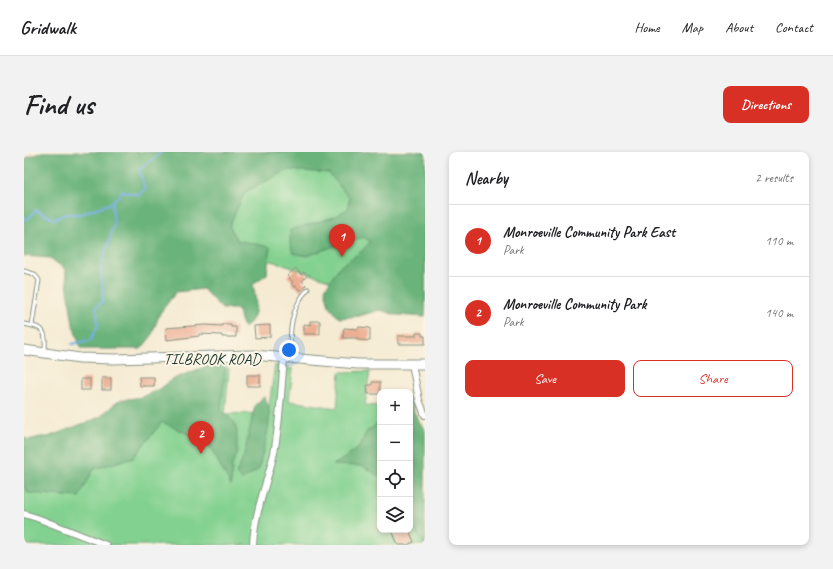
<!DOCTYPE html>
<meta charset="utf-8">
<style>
:root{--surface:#fff;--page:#f2f2f2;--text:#202124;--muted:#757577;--line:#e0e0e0;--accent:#d93025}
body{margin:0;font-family:Caveat,sans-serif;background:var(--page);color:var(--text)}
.controls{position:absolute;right:12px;bottom:12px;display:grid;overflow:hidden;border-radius:8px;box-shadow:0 2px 6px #0003}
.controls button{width:36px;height:36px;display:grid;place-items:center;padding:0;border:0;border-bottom:1px solid var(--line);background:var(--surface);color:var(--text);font:20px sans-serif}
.you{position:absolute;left:265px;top:198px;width:14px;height:14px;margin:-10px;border:3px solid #fff;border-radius:50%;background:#1a73e8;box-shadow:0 0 0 6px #1a73e833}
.badge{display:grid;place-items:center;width:26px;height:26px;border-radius:50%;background:var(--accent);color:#fff;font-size:13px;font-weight:700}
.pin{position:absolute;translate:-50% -33px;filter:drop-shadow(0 1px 2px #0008)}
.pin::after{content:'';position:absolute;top:21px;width:14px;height:12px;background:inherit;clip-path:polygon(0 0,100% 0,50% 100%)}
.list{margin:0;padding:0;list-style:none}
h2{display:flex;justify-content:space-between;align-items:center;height:52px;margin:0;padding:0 16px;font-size:17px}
h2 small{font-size:13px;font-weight:400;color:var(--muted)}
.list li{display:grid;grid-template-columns:26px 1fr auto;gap:12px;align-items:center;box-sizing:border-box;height:72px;padding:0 16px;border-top:1px solid var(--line)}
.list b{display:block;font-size:15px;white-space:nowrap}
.list p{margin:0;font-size:13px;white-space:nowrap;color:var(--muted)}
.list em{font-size:13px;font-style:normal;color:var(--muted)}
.actions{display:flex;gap:8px;padding:12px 16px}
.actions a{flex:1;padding:9px 0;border:1px solid var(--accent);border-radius:8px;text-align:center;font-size:14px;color:var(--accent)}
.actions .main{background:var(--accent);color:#fff}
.icon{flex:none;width:22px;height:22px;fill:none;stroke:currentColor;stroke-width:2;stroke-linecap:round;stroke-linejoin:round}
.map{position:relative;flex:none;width:401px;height:393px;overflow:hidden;border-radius:8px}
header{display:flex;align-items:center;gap:24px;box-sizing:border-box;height:56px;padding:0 20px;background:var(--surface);border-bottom:1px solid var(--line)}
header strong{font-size:19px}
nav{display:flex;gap:22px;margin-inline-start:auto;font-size:14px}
.intro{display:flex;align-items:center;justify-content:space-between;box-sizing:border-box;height:96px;padding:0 24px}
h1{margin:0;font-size:28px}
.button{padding:10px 18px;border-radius:8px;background:var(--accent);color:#fff;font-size:14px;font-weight:700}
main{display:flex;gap:24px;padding:0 24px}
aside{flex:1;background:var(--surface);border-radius:8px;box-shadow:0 2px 6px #0003}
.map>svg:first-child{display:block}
.green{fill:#83d190;stroke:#518762}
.forest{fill:#6ab37a;stroke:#447857}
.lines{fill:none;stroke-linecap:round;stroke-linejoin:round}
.stream{stroke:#76aee5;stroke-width:2}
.building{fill:#edae93}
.lane-casing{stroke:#8a9484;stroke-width:5}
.street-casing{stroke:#8a9484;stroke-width:8}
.secondary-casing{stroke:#8a9484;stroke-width:11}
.lane{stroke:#fff;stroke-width:3}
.street{stroke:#fff;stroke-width:6}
.secondary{stroke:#fff;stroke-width:9}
.labels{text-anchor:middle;stroke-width:4;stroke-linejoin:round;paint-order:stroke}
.street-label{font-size:16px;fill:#1f3d34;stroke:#fcf5e5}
</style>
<header>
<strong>Gridwalk</strong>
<nav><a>Home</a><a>Map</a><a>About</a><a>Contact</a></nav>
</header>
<div class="intro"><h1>Find us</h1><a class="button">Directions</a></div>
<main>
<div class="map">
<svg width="401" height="393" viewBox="0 0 401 393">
<rect width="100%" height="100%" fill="#fcf5e5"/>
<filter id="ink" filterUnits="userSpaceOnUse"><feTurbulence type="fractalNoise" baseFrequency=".025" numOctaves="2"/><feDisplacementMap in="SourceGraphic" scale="8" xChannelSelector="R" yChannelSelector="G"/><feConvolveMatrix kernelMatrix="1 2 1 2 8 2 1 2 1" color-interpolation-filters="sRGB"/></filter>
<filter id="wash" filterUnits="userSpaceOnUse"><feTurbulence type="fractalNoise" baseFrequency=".012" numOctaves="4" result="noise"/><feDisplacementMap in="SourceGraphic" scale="16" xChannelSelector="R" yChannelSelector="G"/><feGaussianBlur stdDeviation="0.9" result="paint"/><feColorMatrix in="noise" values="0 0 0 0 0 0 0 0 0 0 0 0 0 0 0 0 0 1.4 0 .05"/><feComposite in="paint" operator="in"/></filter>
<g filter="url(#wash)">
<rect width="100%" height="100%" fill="#f5ebd3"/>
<g class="green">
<path d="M157 0H401V160L70 50Z"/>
<path d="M251 213 269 217 265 249 313 256 316 220 346 219 341 253 356 254V270L348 294 356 306V378H386V352L401 375V393H0V298L205 216 201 262 244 261Z"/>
</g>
<g class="forest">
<path d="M18 0H401V165L372 163 356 158 335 164 315 166 305 154 301 137 315 115 337 100 346 90 340 85 316 92 283 104 269 101 266 92V78L307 66 324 57 325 46 305 21 264 18 221 40 205 74 213 88 246 95 243 122 229 132C232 148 236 165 220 176L213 157H198L179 137 152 140 136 161 127 185 117 197H57L49 173 41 117 26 106 0 104V7Z"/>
<path d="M202 211 197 259 210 270 213 279V300L208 314 207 334 184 291 138 270 110 305 70 317 55 345 4 341 0 334V285L4 288 16 285H24L76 265 88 254 97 248 118 245 136 237 147 228 164 221 186 213Z"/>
<path d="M386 242 390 260 401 279V393L386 372Z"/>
<path d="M240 245C253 263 238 296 235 317L218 328 212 322 220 304 231 253Z"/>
<path d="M356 271V325L339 314 309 313 324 304 335 295 343 279Z"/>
</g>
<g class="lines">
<g class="stream">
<path d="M0 66 3 68 12 58 30 67 42 62H56L88 51 98 39 115 43 121 37 115 18 138 0"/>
<path d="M48 192 67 188 74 173 72 155 79 149 77 116 90 72 88 51"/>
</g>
</g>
<g id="blocks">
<g class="building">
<path d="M272 116 277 123 280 120 283 124 278 129 282 133 276 139 272 134 271 135 267 132 269 130 263 124Z"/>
<path d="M286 169H296V182H280V172L286 173Z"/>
<path d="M198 172H207V175H212V185H198V183L175 182V184L143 188 142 176 181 173 198 174Z"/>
<path d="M246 173V185L231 186 230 174Z"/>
<path d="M335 175 346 176V189L334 188V186H319L320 176 334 177Z"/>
<path d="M392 181H398V184H401V192H374V184H392Z"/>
<rect x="223" y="223" width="13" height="11"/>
<path d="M115 225H130V234H116Z"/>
<rect x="78" y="226" width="9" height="12"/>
<rect x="57" y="227" width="9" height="11"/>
<path d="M348 230H356V242H344L343 233H348Z"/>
<path d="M368 378H385L390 390 383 393H374Z"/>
</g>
</g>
</g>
<g filter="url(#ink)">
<use href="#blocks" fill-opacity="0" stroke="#8a9484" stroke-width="1"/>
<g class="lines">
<g class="lane-casing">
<g id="lane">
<path d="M0 119 10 122 15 128 8 173"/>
<path d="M0 172C21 176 22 178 21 199"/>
<path d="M267 206C265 181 266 156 284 137"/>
</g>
</g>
<g class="street-casing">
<g id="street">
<path d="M388 212 395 248 401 263"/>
<path d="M0 362 13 366 82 393"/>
<path d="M229 393C230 362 243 331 250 301 256 270 257 238 260 207"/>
</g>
</g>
<g class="secondary-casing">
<path id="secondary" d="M0 198 56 206 90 207 229 203 334 212H401"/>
</g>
<use href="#lane" class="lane"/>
<use href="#street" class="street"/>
<use href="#secondary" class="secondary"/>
</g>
</g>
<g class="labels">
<g class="street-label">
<text x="188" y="212">TILBROOK ROAD</text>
</g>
</g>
</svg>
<div class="controls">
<button>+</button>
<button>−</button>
<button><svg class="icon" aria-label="locate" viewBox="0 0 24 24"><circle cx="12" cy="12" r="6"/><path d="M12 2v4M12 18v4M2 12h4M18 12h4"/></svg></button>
<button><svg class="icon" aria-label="layers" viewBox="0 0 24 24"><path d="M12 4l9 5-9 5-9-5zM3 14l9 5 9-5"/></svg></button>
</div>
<div class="you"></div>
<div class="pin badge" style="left:318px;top:105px">1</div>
<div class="pin badge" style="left:177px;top:302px">2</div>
</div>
<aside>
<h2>Nearby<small>2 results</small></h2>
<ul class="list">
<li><span class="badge">1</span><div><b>Monroeville Community Park East</b><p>Park</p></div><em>110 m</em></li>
<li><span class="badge">2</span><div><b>Monroeville Community Park</b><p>Park</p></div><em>140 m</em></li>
</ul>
<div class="actions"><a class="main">Save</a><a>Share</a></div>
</aside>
</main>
